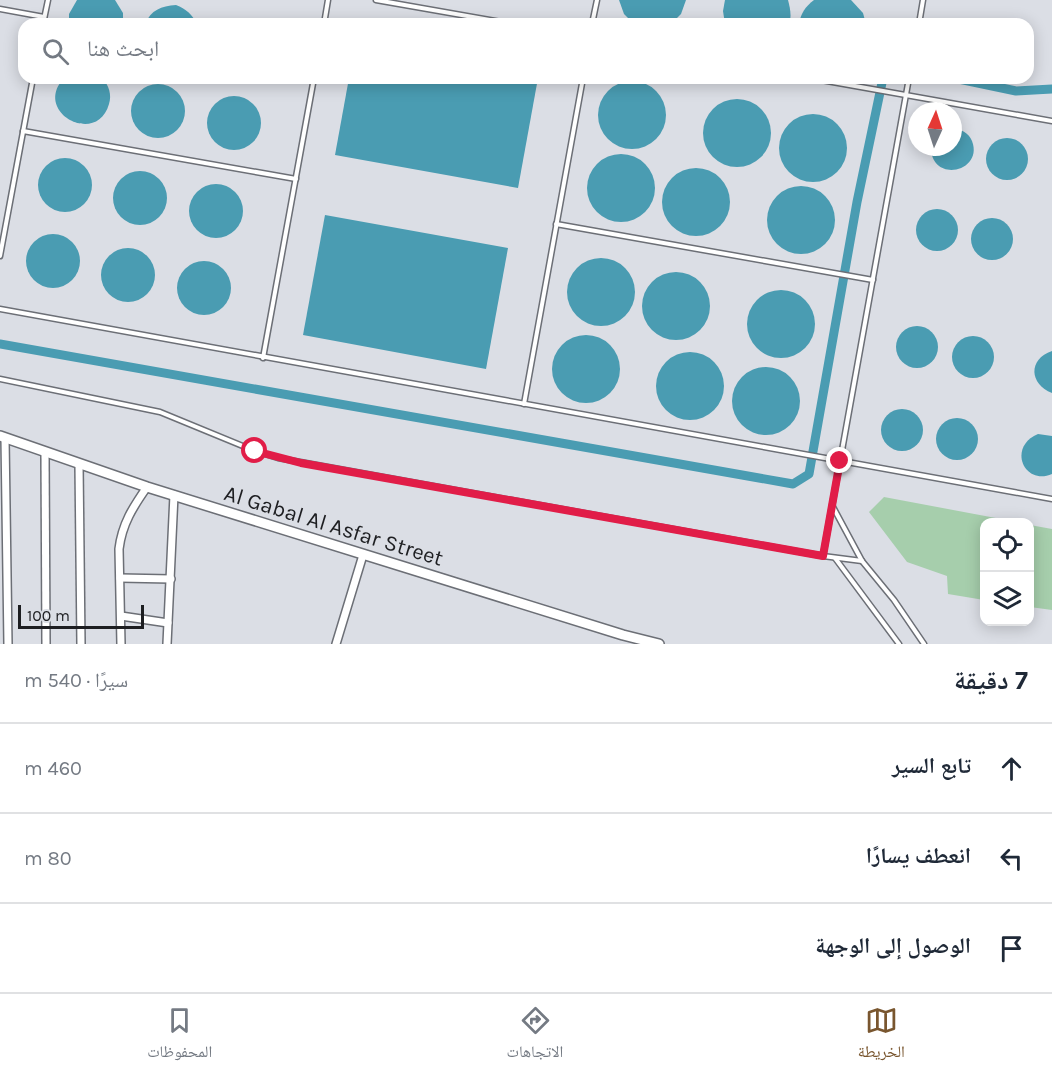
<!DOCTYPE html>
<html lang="ar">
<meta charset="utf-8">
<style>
:root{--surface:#fff;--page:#f2f2f3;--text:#1f2937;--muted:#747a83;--line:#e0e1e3;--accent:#79562f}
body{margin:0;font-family:Karla,"Noto Naskh Arabic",sans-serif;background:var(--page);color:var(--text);direction:rtl}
.controls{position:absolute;right:18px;bottom:18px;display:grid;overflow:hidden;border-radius:12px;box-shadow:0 3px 15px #0003}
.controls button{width:54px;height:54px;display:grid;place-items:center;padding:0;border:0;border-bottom:2px solid var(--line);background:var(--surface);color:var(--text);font:30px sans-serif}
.compass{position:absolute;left:908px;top:102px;width:54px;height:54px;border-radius:50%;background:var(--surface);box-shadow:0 3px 15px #0003;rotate:3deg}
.scale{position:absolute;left:18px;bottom:15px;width:126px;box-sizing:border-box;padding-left:6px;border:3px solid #1d1e21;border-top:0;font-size:16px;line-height:21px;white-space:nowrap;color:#1d1e21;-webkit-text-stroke:4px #dbdee5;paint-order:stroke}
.stop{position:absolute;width:18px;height:18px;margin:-14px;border:4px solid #e11d48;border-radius:50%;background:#fff}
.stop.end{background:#e11d48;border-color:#fff;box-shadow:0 2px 6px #0008}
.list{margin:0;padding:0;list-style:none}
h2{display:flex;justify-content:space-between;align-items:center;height:78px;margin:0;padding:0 24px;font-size:26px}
h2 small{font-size:20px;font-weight:400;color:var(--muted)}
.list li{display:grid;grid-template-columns:39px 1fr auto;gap:18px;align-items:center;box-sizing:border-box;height:90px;padding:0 24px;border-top:2px solid var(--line)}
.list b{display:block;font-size:22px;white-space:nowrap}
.list em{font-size:20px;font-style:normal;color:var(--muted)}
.icon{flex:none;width:33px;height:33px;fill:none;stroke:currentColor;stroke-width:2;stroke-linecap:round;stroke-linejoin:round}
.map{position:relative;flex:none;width:1052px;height:644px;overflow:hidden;direction:ltr}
.search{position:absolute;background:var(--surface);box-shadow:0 3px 15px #0003;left:18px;right:18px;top:18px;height:66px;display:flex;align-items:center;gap:15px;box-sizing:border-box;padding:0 21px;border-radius:18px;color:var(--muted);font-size:22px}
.sheet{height:348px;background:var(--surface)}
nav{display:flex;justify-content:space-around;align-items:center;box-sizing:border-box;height:84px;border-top:2px solid var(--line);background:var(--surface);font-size:16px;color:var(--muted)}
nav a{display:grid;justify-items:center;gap:3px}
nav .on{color:var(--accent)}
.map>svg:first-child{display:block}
.green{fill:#a6ceac}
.water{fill:#4a9cb2}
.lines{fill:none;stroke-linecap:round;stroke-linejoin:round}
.canal{stroke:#4a9cb2;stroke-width:9}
.service-casing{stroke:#6c6f76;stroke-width:7}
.minor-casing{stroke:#6c6f76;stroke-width:10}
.tertiary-casing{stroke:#6c6f76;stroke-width:12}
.service{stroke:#fff;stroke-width:4}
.minor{stroke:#fff;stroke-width:7}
.tertiary{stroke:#fff;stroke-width:9}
.route{stroke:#e11d48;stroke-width:8}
.labels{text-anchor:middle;stroke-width:5;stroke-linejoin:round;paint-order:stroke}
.street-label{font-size:22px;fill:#1d1e21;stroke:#dbdee5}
</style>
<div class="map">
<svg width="1052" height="644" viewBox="0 0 1052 644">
<rect width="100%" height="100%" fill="#dbdee5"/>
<g class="green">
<path d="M884 497 1017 522H984V600L948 594 947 576 907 562 869 512Z"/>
<path d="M1030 525 1052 529V610L1030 607Z"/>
</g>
<g class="water">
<path d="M77 0H115L123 13V24H69V14Z"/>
<path d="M619 0H686L681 14 671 24H634L624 14Z"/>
<path d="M725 0H788C790 8 792 16 789 24H725L723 11Z"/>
<path d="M814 0H851L863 13 866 24H799C801 13 805 7 814 0Z"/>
<path d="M176 5C186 9 192 14 197 24H145C151 10 161 6 176 5Z"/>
<path d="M64 78H102C109 85 112 95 109 104 97 147 32 112 64 78Z"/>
<path d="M349 78H538L518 188 335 155Z"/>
<circle cx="632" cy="115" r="34"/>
<circle cx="158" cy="111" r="27"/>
<circle cx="234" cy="123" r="27"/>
<circle cx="737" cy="133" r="34"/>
<circle cx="813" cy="148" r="34"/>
<path d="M953 128C961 129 969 133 972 141 984 172 931 184 931 147H953Z"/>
<circle cx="1007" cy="159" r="21"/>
<circle cx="621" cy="188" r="34"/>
<circle cx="65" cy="185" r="27"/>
<circle cx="696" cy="202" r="34"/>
<circle cx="140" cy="198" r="27"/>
<circle cx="216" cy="211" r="27"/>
<circle cx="801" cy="220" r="34"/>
<circle cx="937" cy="230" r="21"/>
<path d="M325 215 508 248 486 369 303 335Z"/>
<circle cx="992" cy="239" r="21"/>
<circle cx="53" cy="261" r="27"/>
<circle cx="128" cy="275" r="27"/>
<circle cx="601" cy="292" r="34"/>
<circle cx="204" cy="288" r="27"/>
<circle cx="676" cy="306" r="34"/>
<circle cx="781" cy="324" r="34"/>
<circle cx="917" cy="347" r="21"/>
<circle cx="586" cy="369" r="34"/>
<circle cx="973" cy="357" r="21"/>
<path d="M1052 351V393C1029 384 1028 359 1052 351Z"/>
<circle cx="690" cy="386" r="34"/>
<circle cx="766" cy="401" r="34"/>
<circle cx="902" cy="430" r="21"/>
<circle cx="957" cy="439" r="21"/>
<path d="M1038 434 1052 436V474C1024 486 1007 447 1038 434Z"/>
</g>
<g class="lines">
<g class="canal">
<path d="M954 78 1016 91 1052 89"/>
<path d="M0 344 793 484 809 474 857 202 883 78"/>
</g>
<g class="service-casing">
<g id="service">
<path d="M376 0 513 24"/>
<path d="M0 9 44 17"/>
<path d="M43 24 48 0"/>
<path d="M324 24 328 0"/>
<path d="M592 24 597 0"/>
<path d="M919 24 923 0"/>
<path d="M810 78 1052 121"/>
<path d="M23 131 296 179"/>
<path d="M556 224 873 280"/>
<path d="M0 256 33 78"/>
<path d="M0 309 1052 499"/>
<path d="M263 358 314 78"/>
<path d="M0 379 160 412 255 451 278 458 823 556 862 561"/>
<path d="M524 404 583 78"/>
<path d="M833 507 862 561 894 600 924 644"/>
<path d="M823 556 909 78"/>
<path d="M835 558 899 644"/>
</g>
</g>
<g class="minor-casing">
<g id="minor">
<path d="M5 438 8 644"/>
<path d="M45 452 46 644"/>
<path d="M79 464 81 644"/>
<path d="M120 578 171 579"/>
<path d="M121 616 168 623"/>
<path d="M121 644 119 549C122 524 133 507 147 487"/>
<path d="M167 644 174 495"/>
<path d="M336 644 363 555"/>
</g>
</g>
<g class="tertiary-casing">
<path id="tertiary" d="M0 436 147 487 623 635 659 644"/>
</g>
<use href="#service" class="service"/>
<use href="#minor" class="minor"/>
<use href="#tertiary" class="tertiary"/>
</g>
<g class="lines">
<path class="route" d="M255 451 301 463 823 556 840 461"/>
</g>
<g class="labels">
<g class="street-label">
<text transform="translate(334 525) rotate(17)" y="8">Al Gabal Al Asfar Street</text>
</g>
</g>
</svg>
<div class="controls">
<button><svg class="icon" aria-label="locate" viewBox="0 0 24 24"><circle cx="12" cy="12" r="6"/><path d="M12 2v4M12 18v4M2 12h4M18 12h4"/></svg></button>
<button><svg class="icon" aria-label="layers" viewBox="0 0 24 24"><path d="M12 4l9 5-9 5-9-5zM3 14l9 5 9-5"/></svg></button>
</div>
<svg class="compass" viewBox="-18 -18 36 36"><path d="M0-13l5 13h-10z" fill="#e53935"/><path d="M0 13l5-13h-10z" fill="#747a83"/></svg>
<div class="scale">100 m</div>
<div class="stop" style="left:255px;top:451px"></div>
<div class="stop end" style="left:840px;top:461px"></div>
<div class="search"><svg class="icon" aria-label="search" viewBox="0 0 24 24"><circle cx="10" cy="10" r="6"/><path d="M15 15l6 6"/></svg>ابحث هنا</div>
</div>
<section class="sheet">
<h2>7 دقيقة<small>سيرًا · 540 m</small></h2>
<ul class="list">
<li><svg class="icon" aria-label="ahead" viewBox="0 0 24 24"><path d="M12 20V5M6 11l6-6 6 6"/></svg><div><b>تابع السير</b></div><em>460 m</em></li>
<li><svg class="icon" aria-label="left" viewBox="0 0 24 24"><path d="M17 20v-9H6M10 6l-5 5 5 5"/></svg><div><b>انعطف يسارًا</b></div><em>80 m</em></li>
<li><svg class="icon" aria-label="arrive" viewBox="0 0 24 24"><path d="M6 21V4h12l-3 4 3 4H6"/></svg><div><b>الوصول إلى الوجهة</b></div></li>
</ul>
</section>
<nav>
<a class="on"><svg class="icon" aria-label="map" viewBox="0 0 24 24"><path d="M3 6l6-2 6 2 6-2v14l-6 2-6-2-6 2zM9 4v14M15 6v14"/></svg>الخريطة</a>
<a><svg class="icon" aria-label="directions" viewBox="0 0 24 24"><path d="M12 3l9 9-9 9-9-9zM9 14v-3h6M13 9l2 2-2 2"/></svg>الاتجاهات</a>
<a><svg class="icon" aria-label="saved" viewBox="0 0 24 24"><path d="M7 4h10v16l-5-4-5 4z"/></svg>المحفوظات</a>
</nav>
